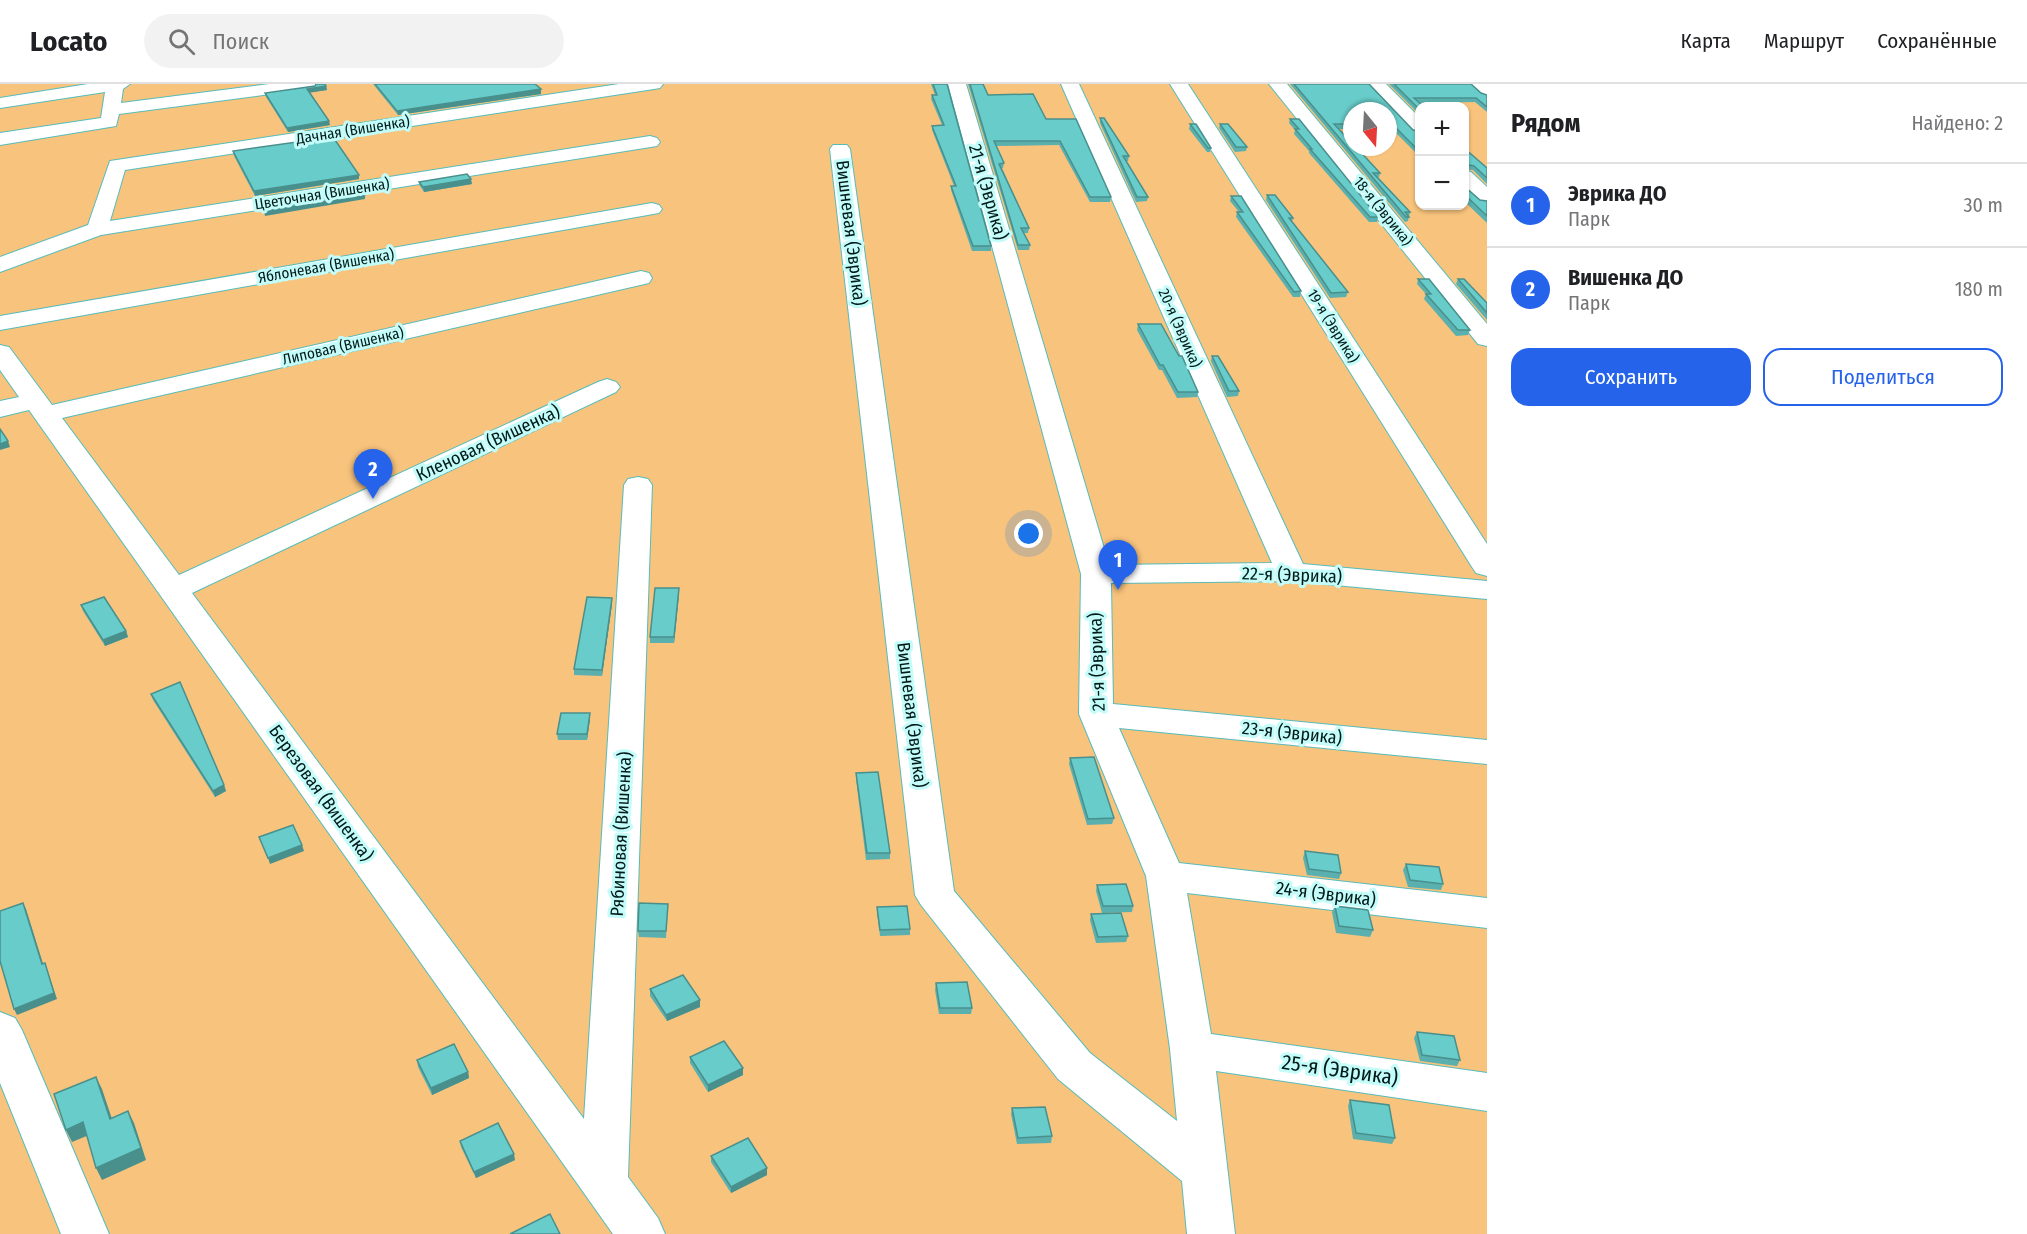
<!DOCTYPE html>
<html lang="ru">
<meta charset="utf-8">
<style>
:root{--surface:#fff;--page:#f2f2f2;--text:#202124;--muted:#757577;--line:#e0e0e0;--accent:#2563eb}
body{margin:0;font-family:"Fira Sans Condensed",sans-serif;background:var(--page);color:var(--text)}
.controls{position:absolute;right:18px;top:18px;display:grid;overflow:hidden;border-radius:12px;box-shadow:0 2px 4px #0004}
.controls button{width:54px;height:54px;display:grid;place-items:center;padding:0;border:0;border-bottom:2px solid var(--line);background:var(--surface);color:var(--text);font:30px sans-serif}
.compass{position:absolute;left:1343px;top:18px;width:54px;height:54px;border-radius:50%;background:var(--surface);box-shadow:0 2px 4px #0004;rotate:162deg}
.you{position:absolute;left:1029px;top:450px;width:21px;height:21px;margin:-15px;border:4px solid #fff;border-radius:50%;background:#1a73e8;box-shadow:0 0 0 9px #1a73e833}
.badge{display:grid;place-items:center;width:39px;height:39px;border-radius:50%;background:var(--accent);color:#fff;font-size:20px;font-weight:700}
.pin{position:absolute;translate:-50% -50px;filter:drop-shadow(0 2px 3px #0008)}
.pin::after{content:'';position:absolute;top:32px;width:21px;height:18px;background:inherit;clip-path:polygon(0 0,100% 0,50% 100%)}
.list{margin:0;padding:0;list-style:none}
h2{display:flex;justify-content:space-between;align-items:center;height:78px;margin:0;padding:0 24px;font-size:26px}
h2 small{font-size:20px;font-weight:400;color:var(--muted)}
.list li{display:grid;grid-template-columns:39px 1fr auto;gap:18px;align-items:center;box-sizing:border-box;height:84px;padding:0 24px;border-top:2px solid var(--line)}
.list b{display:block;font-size:22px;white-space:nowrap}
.list p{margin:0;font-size:20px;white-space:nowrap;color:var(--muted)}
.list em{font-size:20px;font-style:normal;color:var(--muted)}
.actions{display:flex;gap:12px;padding:18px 24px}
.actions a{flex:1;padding:14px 0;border:2px solid var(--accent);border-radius:18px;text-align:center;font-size:21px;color:var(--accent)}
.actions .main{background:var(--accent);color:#fff}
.icon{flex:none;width:33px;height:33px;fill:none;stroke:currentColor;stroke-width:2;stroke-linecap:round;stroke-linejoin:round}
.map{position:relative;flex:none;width:1487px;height:1150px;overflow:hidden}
header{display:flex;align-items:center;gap:36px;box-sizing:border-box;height:84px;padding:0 30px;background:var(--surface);border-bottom:2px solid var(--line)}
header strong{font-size:28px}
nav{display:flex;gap:33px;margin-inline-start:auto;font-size:21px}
.search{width:420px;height:54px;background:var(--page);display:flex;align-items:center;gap:15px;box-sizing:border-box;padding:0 21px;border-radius:33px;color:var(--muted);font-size:22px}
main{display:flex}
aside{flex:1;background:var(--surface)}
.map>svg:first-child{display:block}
.green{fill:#f8c37c;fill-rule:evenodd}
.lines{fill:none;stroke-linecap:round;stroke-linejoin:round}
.minor-casing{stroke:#56bcba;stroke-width:2}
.minor{fill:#fff;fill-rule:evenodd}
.wall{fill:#59b0ae}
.shaded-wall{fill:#49908d}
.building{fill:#68cdca;stroke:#49908d;stroke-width:1.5}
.labels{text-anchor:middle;stroke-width:6;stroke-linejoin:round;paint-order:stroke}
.far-street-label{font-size:15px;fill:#001a19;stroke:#c3fcf9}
.street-label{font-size:18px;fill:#001a19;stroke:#c3fcf9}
.near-street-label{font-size:21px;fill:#001a19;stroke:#c3fcf9}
</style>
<header>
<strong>Locato</strong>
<div class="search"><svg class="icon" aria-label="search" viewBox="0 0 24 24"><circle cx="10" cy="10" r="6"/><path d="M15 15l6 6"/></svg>Поиск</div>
<nav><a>Карта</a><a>Маршрут</a><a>Сохранённые</a></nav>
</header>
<main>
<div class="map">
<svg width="1487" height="1150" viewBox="0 0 1487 1150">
<rect width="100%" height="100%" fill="#91f6f3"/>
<path class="green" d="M0 0H1487V1150H0ZM1420 22H1464V122H1420ZM1352 27H1388V63H1352Z"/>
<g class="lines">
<g class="minor-casing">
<g id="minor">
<path d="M88 0H130L123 5 121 19 269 0H318L315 4 309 5 119 30 116 42 0 61V49L101 34 105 8 0 24V14Z"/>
<path d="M619 0H663L660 4 654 5 125 86 110 137 650 52 657 54 660 58 657 62 101 151 0 188V173L88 141 110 77Z"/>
<path d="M948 0H966L1109 481 1272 479 1061 0H1079L1303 480 1487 497V515L1291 497 1111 499 1113 620 1487 656V680L1119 644 1179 779 1487 814V844L1187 809 1211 950 1487 989V1027L1216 987 1235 1150H1187L1182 1097 1058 995 921 821 915 811 830 65 833 61H847L850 65 954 807 1090 969 1177 1037 1170 965 1146 792 1079 630 1081 490Z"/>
<path d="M1170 0H1188L1487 460V492L1476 489 1472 483Z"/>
<path d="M1269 0H1287L1487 240V262L1478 260Z"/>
<path d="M1367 0H1386L1420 34V50L1413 49Z"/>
<path d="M1468 0H1487V13L1481 12Z"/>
<path d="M1464 86 1471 88 1487 103V121L1480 119 1464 104Z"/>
<path d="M652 119 659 121 662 125 659 129 0 246V232Z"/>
<path d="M641 187 649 189 652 194 649 199 62 334 179 491 598 298 607 295 616 298 620 303 616 308 192 509 584 1035 624 401 628 395 638 393 648 395 652 401 628 1093 658 1134 665 1150H613L29 326 0 333V317L19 313 0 286V261L9 263 52 321Z"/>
<path d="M0 928 15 934 22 946 109 1150H61L0 999Z"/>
</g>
</g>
<use href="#minor" class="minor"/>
</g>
<g class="wall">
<path d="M373 0H535L541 10 398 31Z"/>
<path d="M931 0H947L991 162V167H972L951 106V102H954L932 46V42L942 41 931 15 932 11H935Z"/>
<path d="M968 0H983L988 11 1046 35 1111 113 1110 118H1090L1059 61 996 62 1004 79 1003 84H1002L1029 144 1028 149H1024L1030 161 1029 166H1018Z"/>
<path d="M1290 0H1369L1413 46 1419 47V72L1391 44H1388V27H1352V45H1339L1380 89 1379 93H1378L1410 128 1408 137 1405 138Z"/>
<path d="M1389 0H1471L1481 9 1487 11V28L1475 18 1419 19V30Z"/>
<path d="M326 2 327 6 310 8 330 41 288 48 266 13 265 9Z"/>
<path d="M1100 34 1129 72 1128 77H1125L1148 113 1147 117 1136 118 1100 39Z"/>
<path d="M1290 35 1378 133 1377 138H1369L1309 69V67L1294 50 1295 46 1289 39Z"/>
<path d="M1190 40 1211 64 1210 68H1207L1189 45Z"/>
<path d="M1220 40 1247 63 1246 67 1235 68 1219 44Z"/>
<path d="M340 56 336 57 359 95 255 112 234 72 233 67Z"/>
<path d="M1464 64 1487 84V100L1473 86 1464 85Z"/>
<path d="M419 98 472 100 424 108 420 102Z"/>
<path d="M1464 102 1480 116 1487 117V139L1464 117Z"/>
<path d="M1267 111 1293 134 1292 138 1348 208 1346 213 1330 214 1266 116Z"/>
<path d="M1231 112 1301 207 1300 213H1293L1236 133 1237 128H1239L1230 117Z"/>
<path d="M1418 195 1470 246 1468 251 1456 252 1424 215 1426 210 1417 200Z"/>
<path d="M1458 195 1487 219V236L1456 200Z"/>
<path d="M1138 240 1198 308 1197 313 1177 314 1162 286H1159L1137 246Z"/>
<path d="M1212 272 1239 307 1238 312 1227 313 1211 277Z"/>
<path d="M679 510 674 559H650V553Z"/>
<path d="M612 514V520L602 592 574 591V585Z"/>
<path d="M81 521 126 547 128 553 105 562 83 527Z"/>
<path d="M151 610 224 701 226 707 215 713 153 616Z"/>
<path d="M590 629V635L587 656H558L557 650Z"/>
<path d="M1070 674 1114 734 1112 740 1087 741 1069 680Z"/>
<path d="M856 689 890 769V775L866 776 856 695Z"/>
<path d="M1305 767 1341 789 1339 795 1307 791 1303 774Z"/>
<path d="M1406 780 1443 800 1441 806 1408 803 1403 786Z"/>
<path d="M1097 801 1133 822 1132 828 1102 829 1096 807Z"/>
<path d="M668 820 666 854 639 853 638 847Z"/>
<path d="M1335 822 1373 846 1370 853 1336 849 1332 828Z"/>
<path d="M877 823 910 845V851L880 852 877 829Z"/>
<path d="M1091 830 1128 852 1126 858 1096 859 1090 836Z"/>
<path d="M936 899 972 924 971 930H939L935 906Z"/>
<path d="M650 905 700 923 667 937 650 912Z"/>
<path d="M1417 948 1460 976 1457 982 1420 977 1414 954Z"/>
<path d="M690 973 743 991 708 1008 690 979Z"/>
<path d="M417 976 468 988 469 994 432 1011 418 983Z"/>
<path d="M1350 1016 1395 1054 1392 1060 1353 1055 1348 1022Z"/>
<path d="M1012 1024 1052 1052 1051 1059 1017 1060 1011 1030Z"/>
<path d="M460 1057 515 1076 476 1094 461 1063Z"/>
<path d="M711 1072 767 1091 731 1109 711 1078Z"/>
</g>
<g class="shaded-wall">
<path d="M326 2 327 6 308 9 307 5Z"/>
<path d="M541 5V10L398 31 397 27Z"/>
<path d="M329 37 330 41 288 48 287 44Z"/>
<path d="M340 52V56L334 57 333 53Z"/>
<path d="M359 91V95L255 112 254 107Z"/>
<path d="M471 95 472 100 424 108 423 103Z"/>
<path d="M365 111V115L265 132 264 127Z"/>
<path d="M8 357 10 363 0 366V360Z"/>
<path d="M679 504V510L674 559V553Z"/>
<path d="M612 514V520L602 592V586Z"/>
<path d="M126 547 128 553 105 562 103 556Z"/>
<path d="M590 629V635L587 656V650Z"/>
<path d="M224 701 226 707 215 713 213 707Z"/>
<path d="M302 761 304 767 270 780 268 774Z"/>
<path d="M23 819 26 825 45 886 42 880Z"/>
<path d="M45 879 57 915 17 931 14 925Z"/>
<path d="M700 916V923L667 937 666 931Z"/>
<path d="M743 984V991L708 1008V1001Z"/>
<path d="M468 988 469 994 432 1011 431 1004Z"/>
<path d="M96 993 102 1005 116 1047 110 1035Z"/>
<path d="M128 1027 134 1039 146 1076 102 1096 96 1084Z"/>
<path d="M83 1038 89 1051 72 1058 66 1046Z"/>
<path d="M514 1070 515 1076 476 1094 474 1088Z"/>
<path d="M767 1084V1091L731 1109V1103Z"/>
</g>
<g class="building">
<path d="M316 0H325L326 2 307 5 329 37 287 44 265 9 315 2Z"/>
<path d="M375 0H535L541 5 397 27Z"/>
<path d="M933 0H947L991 162H973L951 102H956L932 42 944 41 932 11H937Z"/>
<path d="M970 0H983L988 11 1033 10 1046 35H1076L1111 113H1090L1060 57H994L1004 79 999 80 1029 144H1021L1030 161H1018Z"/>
<path d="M1294 0H1369L1413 46 1419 47V67L1392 40H1388V27H1352V40H1334L1352 59V63H1356L1380 89H1373L1410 128H1405L1409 133H1406Z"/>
<path d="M1394 0H1471L1481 9 1487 11V23L1476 14H1414L1423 22H1419V25Z"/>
<path d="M1100 34H1104L1129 72H1123L1148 113H1137Z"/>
<path d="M1290 35H1299L1378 133H1370L1310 65H1312L1295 45H1299Z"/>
<path d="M1190 40H1196L1211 64H1208Z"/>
<path d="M1220 40H1228L1247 63H1236Z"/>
<path d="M340 52 333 53 359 91 254 107 233 67Z"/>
<path d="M1464 64 1487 84V94L1474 82 1464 80Z"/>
<path d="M467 90 471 95 423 103 419 98Z"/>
<path d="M1464 102 1480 116 1487 117V132L1464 110Z"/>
<path d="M362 107 365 111 264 127 262 123Z"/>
<path d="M1267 111H1275L1293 134H1289L1348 208 1331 209Z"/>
<path d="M1231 112H1241L1301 207 1294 208 1237 128H1243Z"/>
<path d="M1418 195H1429L1470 246H1458L1426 210H1431Z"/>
<path d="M1458 195H1464L1487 219V229Z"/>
<path d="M1138 240H1161L1179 272H1182L1198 308H1178L1163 281H1160Z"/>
<path d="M1212 272H1218L1239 307H1229Z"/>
<path d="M0 345 8 357 0 360Z"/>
<path d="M655 504H679L674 553H650Z"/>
<path d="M104 513 126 547 103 556 81 521Z"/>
<path d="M587 513 612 514 602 586 574 585Z"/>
<path d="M180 598 224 701 213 707 151 610Z"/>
<path d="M561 629H590L587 650H557Z"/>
<path d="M1094 673 1114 734 1088 735 1070 674Z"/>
<path d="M878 688 890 769H867L856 689Z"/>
<path d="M293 741 302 761 268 774 259 753Z"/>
<path d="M1305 767 1338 771 1341 789 1309 785Z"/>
<path d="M1406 780 1439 783 1443 800 1410 796Z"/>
<path d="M1126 800 1133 822H1103L1097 801Z"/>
<path d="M23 819 42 880 45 879 54 909 14 925 0 877V827Z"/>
<path d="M639 819 668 820 666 847H638Z"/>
<path d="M907 822 910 845 880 846 877 823Z"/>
<path d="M1335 822 1368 826 1373 846 1339 842Z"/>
<path d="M1121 829 1128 852 1098 853 1091 830Z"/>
<path d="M683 891 700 916 666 931 650 905Z"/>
<path d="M967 898 972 924H940L936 899Z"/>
<path d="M1417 948 1454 952 1460 976 1422 971Z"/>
<path d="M724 957 743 984 708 1001 690 973Z"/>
<path d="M454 960 468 988 431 1004 417 976Z"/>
<path d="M96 993 110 1035 128 1027 141 1064 96 1084 83 1038 66 1046 54 1010Z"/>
<path d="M1350 1016 1389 1021 1395 1054 1356 1049Z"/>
<path d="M1045 1023 1052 1052 1018 1054 1012 1024Z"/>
<path d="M498 1039 514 1070 474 1088 460 1057Z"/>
<path d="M748 1054 767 1084 731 1103 711 1072Z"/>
<path d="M550 1130 560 1150H510Z"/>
</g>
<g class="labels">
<g class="far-street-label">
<text transform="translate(353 46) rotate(-9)" y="5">Дачная (Вишенка)</text>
<text transform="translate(322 110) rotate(-9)" y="5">Цветочная (Вишенка)</text>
<text transform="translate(1383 127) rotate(51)" y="5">18-я (Эврика)</text>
<text transform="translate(326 182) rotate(-10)" y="5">Яблоневая (Вишенка)</text>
<text transform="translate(1333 242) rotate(58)" y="5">19-я (Эврика)</text>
<text transform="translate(1180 244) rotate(66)" y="5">20-я (Эврика)</text>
<text transform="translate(343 262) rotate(-13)" y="5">Липовая (Вишенка)</text>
</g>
<g class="street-label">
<text transform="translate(988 108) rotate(74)" y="6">21-я (Эврика)</text>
<text transform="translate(851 149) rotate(83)" y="6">Вишневая (Эврика)</text>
<text transform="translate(488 359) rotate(-25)" y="6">Кленовая (Вишенка)</text>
<text transform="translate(1292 491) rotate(2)" y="6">22-я (Эврика)</text>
<text transform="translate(1097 578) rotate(-92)" y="6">21-я (Эврика)</text>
<text transform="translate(912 631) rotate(83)" y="6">Вишневая (Эврика)</text>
<text transform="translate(1292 649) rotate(6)" y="6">23-я (Эврика)</text>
<text transform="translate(321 709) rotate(54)" y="6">Березовая (Вишенка)</text>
<text transform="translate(621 750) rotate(-87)" y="6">Рябиновая (Вишенка)</text>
<text transform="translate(1326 810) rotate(7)" y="6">24-я (Эврика)</text>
</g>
<g class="near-street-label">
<text transform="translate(1340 986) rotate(8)" y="7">25-я (Эврика)</text>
</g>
</g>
</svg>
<div class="controls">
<button>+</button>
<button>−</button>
</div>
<svg class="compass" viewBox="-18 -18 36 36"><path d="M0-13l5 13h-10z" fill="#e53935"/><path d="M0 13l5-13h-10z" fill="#757577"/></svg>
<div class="you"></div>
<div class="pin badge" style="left:1118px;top:506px">1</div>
<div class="pin badge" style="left:373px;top:415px">2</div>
</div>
<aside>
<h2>Рядом<small>Найдено: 2</small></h2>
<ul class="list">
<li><span class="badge">1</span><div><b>Эврика ДО</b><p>Парк</p></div><em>30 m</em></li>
<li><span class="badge">2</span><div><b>Вишенка ДО</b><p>Парк</p></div><em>180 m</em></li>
</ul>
<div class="actions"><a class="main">Сохранить</a><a>Поделиться</a></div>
</aside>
</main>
